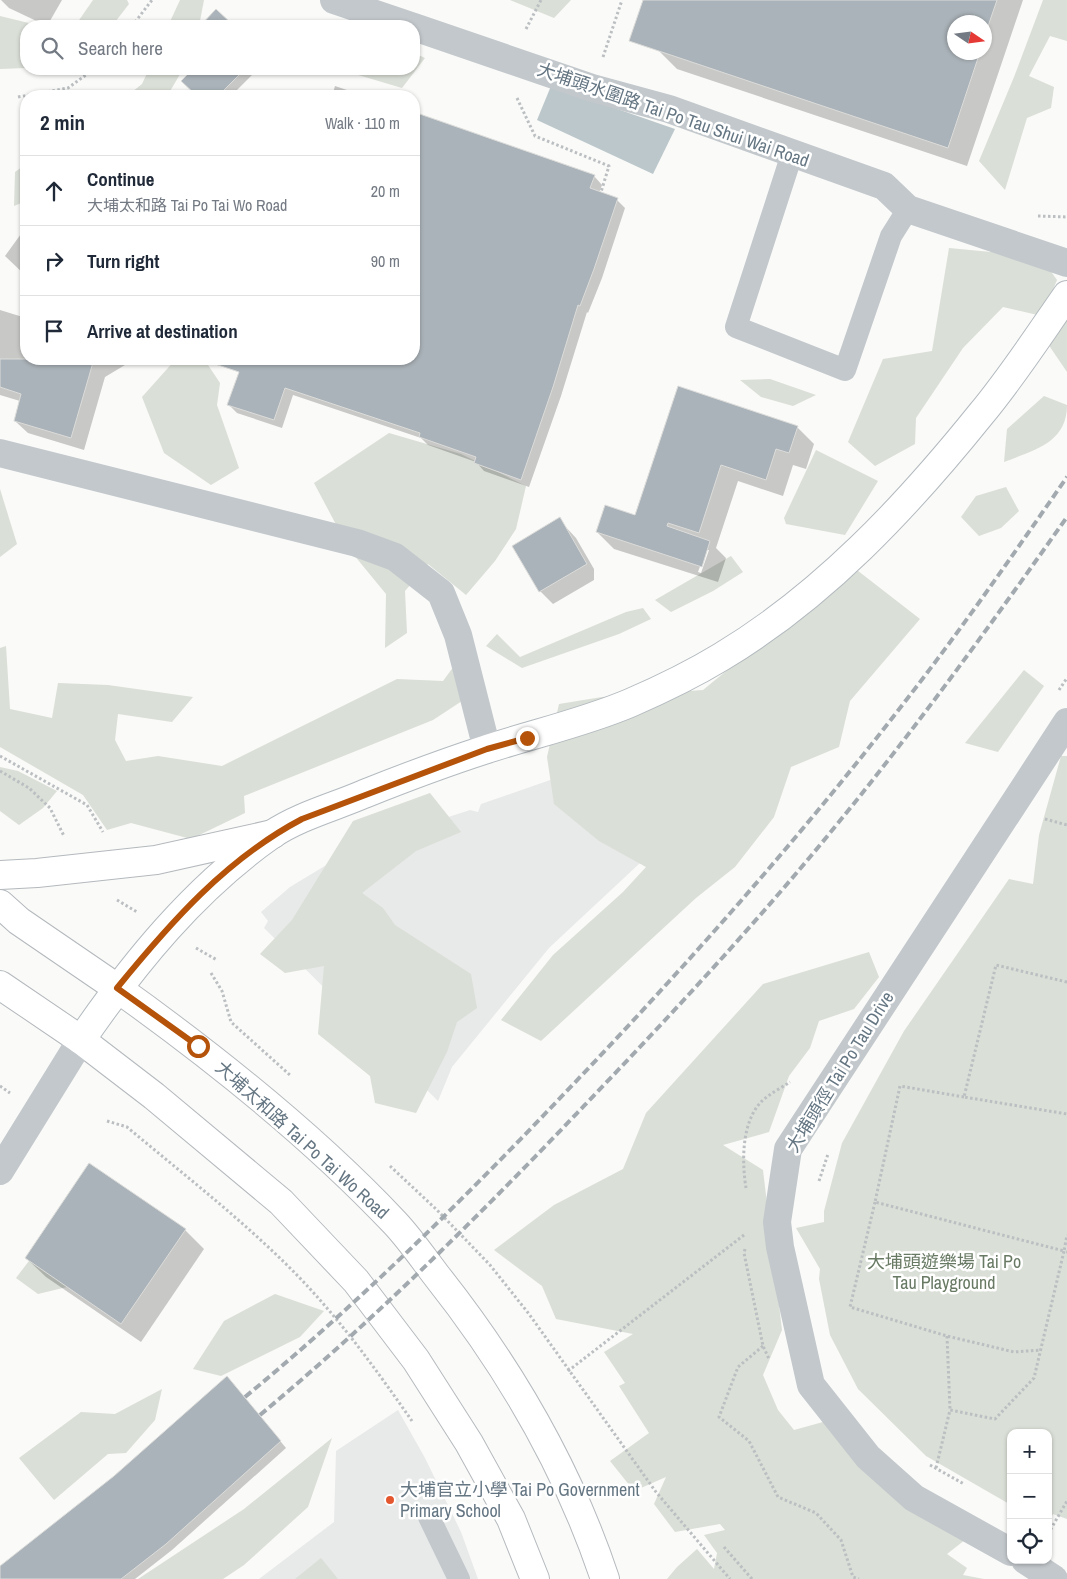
<!DOCTYPE html>
<meta charset="utf-8">
<style>
:root{--surface:#fff;--page:#f6f6f7;--text:#1f2937;--muted:#747a83;--line:#e0e1e3}
body{margin:0;font-family:"Archivo Narrow","Noto Sans TC",sans-serif;background:var(--page);color:var(--text)}
.controls{position:absolute;right:15px;bottom:15px;display:grid;overflow:hidden;border-radius:10px;box-shadow:0 1px 4px #0004}
.controls button{width:45px;height:45px;display:grid;place-items:center;padding:0;border:0;border-bottom:1px solid var(--line);background:var(--surface);color:var(--text);font:25px sans-serif}
.compass{position:absolute;left:947px;top:15px;width:45px;height:45px;border-radius:50%;background:var(--surface);box-shadow:0 1px 4px #0004;rotate:103deg}
.stop{position:absolute;width:15px;height:15px;margin:-11px;border:4px solid #b45309;border-radius:50%;background:#fff}
.stop.end{background:#b45309;border-color:#fff;box-shadow:0 1px 5px #0008}
.list{margin:0;padding:0;list-style:none}
h2{display:flex;justify-content:space-between;align-items:center;height:65px;margin:0;padding:0 20px;font-size:21px}
h2 small{font-size:16px;font-weight:400;color:var(--muted)}
.list li{display:grid;grid-template-columns:32px 1fr auto;gap:15px;align-items:center;box-sizing:border-box;height:70px;padding:0 20px;border-top:1px solid var(--line)}
.list b{display:block;font-size:19px;white-space:nowrap}
.list p{margin:0;font-size:16px;white-space:nowrap;color:var(--muted)}
.list em{font-size:16px;font-style:normal;color:var(--muted)}
.icon{flex:none;width:28px;height:28px;fill:none;stroke:currentColor;stroke-width:2;stroke-linecap:round;stroke-linejoin:round}
.map{position:relative;flex:none;width:1067px;height:1579px;overflow:hidden}
.search{position:absolute;background:var(--surface);box-shadow:0 1px 4px #0004;left:20px;top:20px;width:400px;height:55px;display:flex;align-items:center;gap:12px;box-sizing:border-box;padding:0 18px;border-radius:20px;color:var(--muted);font-size:19px}
.panel{position:absolute;background:var(--surface);box-shadow:0 1px 4px #0004;left:20px;top:90px;width:400px;height:275px;border-radius:20px}
.map>svg:first-child{display:block}
.built{fill:#e8e9e9}
.green{fill:#dadfd7}
.water{fill:#bbc7cb}
.shadow{fill:#0003;fill-rule:evenodd}
.building{fill:#aab3b9;stroke:#dcdcda}
.lines{fill:none;stroke-linecap:round;stroke-linejoin:round}
.secondary-casing{stroke:#b3babf;stroke-width:30}
.primary-casing{stroke:#b5babe;stroke-width:30}
.motorway-casing{stroke:#b4b9bd;stroke-width:30}
.path{stroke:#bbbfc2;stroke-width:3;stroke-dasharray:2.5 2.5;stroke-linecap:butt}
.service{stroke:#c3c8cc;stroke-width:22}
.minor{stroke:#c3c8cc;stroke-width:28}
.tertiary{stroke:#c3c8cc;stroke-width:28}
.secondary{stroke:#fff;stroke-width:28}
.primary{stroke:#fff;stroke-width:28}
.motorway{stroke:#fff;stroke-width:28}
.rail{stroke:#a2aab0;stroke-width:4;stroke-dasharray:8 4;stroke-linecap:butt}
.route{stroke:#b45309;stroke-width:6}
.poi-dot{fill:#e4572e;stroke:#fff;stroke-width:2}
.labels{text-anchor:middle;stroke-width:5;stroke-linejoin:round;paint-order:stroke}
.street-label{font-size:18px;fill:#657683;stroke:#fff}
.park-label{font-size:18px;fill:#687a64;stroke:#fff}
.poi-label{font-size:18px;fill:#657683;stroke:#fff;text-anchor:start}
</style>
<div class="map">
<svg width="1067" height="1579" viewBox="0 0 1067 1579">
<rect width="100%" height="100%" fill="#fafaf8"/>
<g class="built">
<path d="M553 779 640 863 549 948 452 1067 438 1101 264 928 268 921 261 912 290 887 328 864 430 823 470 810 478 812 481 804Z"/>
<path d="M398 1410 425 1458 461 1532 478 1579H259L334 1522 336 1451Z"/>
</g>
<g class="green">
<path d="M93 0H127L129 4 112 26H75Z"/>
<path d="M180 0H204L199 26H168Z"/>
<path d="M510 0H571L554 18Z"/>
<path d="M1043 0H1067V41L1050 36 1029 76 1054 87 1051 108 1027 118 1005 190 979 161 1014 77Z"/>
<path d="M0 16 41 26H26V68L0 69Z"/>
<path d="M414 53 425 58 402 88 338 69H414Z"/>
<path d="M149 69H183L169 93 173 96H127L142 84Z"/>
<path d="M26 164V201L14 206 15 172Z"/>
<path d="M1030 242 1057 280 1042 316 1003 307 963 348 916 418 915 444 875 466 848 442 883 359 932 351 949 248 991 252Z"/>
<path d="M1067 317V372L1048 344Z"/>
<path d="M176 359H204L220 383 217 405 239 468 211 485 164 453 142 397Z"/>
<path d="M770 379 816 395 793 406 761 397 740 380Z"/>
<path d="M1044 396 1067 405C1067 443 1034 450 1004 462L1007 429Z"/>
<path d="M389 433 461 454 526 486 516 529 495 561 466 595 428 564 405 591 407 633 385 648 386 594 349 549 314 483Z"/>
<path d="M816 450 878 481 845 535 786 524 784 518Z"/>
<path d="M1006 487 1019 511 1001 528 979 536 961 517 976 496Z"/>
<path d="M0 489 17 544 0 557Z"/>
<path d="M731 556 743 572 713 591 671 612 655 600Z"/>
<path d="M853 567 920 619 850 701 839 747 791 767 774 817 735 867 696 898 541 1041 501 1020 553 955 623 892 646 867 599 841 554 804 547 757 559 704 602 697 703 690Z"/>
<path d="M643 608 651 619 619 634 522 668 486 646 497 634 520 657 626 612Z"/>
<path d="M6 646 10 709 52 718 58 683 108 685 193 697 172 722 118 714 115 740 126 761 158 756 222 766 397 679 443 681 457 662 465 699 433 720 244 796 245 813 191 839 131 823 107 830 83 795 0 747V648Z"/>
<path d="M1024 670 1044 686 998 752 965 743Z"/>
<path d="M1061 756H1067V1519L1053 1514 1048 1523V1433H1011V1505L926 1456 858 1389 830 1335 819 1279 820 1269 796 1228 824 1222V1211L842 1143 904 1031 1009 879 1033 884 1039 835Z"/>
<path d="M0 767 18 771 57 791 43 808 19 825 0 811Z"/>
<path d="M430 793 461 832 416 851 362 893 383 908 395 925 471 974 477 1008 457 1022 447 1052 416 1113 375 1103 370 1076 318 1034 324 966 285 973 260 954 292 920 353 821Z"/>
<path d="M869 952 879 977 854 1009 819 1021 810 1048 789 1076 769 1132 723 1145 763 1170 782 1330 763 1375 778 1410 794 1430 823 1422 970 1536 947 1554 967 1568 963 1575 984 1579H667L677 1567 697 1549 714 1569 717 1553 704 1535 725 1530 720 1524 675 1532 654 1504 666 1477 634 1491 610 1461 649 1433 619 1386 625 1383 604 1352 633 1334 556 1319 542 1286 494 1250 554 1205 623 1169 646 1113 763 984Z"/>
<path d="M32 1257 71 1286 38 1294 16 1278Z"/>
<path d="M275 1294 324 1311 300 1337 221 1376 193 1369 224 1321Z"/>
<path d="M162 1389 155 1420 126 1453 108 1454 54 1500 19 1458 81 1412 115 1414Z"/>
<path d="M332 1438 308 1507 244 1565 223 1579H138L244 1509Z"/>
<path d="M321 1558 338 1579H295Z"/>
</g>
<path class="water" d="M551 86 675 129 653 174 537 120Z"/>
<g class="shadow">
<path d="M1 0H62L47 26 9 8Z"/>
<path d="M644 0H1023L967 166 677 69 658 50ZM954 22H984V52H954Z"/>
<path d="M195 69H258L237 90 243 96H198L182 81Z"/>
<path d="M335 86 365 96H332Z"/>
<path d="M414 113 594 176 602 185 599 193 617 200 625 208 602 278 588 313 587 312 561 396 529 487 484 471 476 462 428 445 421 438 293 395 282 428 237 413 229 405 245 359H414Z"/>
<path d="M26 227V276L5 256Z"/>
<path d="M0 310 26 318V359H135L105 377 84 450 28 433 15 421 20 401 0 395Z"/>
<path d="M679 388 797 427 814 444 806 469 793 465 783 496 738 481 716 548 726 558 718 582 614 549 597 532 636 517ZM706 550H709L701 573 698 572Z"/>
<path d="M563 524 576 538 594 569V580L553 604 540 591Z"/>
<path d="M185 1230 204 1249 141 1342 46 1277 26 1258Z"/>
<path d="M233 1384 286 1448 172 1550 135 1579H0V1567Z"/>
</g>
<g class="building">
<path d="M643 0H997L984 38V22H954V52H980L948 148 629 41Z"/>
<path d="M216 9 232 24 237 26H200Z"/>
<path d="M193 69H245L218 96H197L181 81Z"/>
<path d="M414 112 595 175 590 188 618 198 594 269 580 306 578 305 553 387 521 480 474 463 476 457 419 437 420 433 285 388 274 420 227 405 239 372 215 364 216 359H414Z"/>
<path d="M0 359H94L71 438 14 421 21 394 0 387Z"/>
<path d="M678 386 798 426 789 453 776 449 766 480 721 465 699 533 668 523 667 526 710 541 702 567 596 532 605 505 635 515Z"/>
<path d="M560 517 587 564 539 592 512 546Z"/>
<path d="M89 1163 186 1229 121 1324 25 1258Z"/>
<path d="M227 1376 281 1441 166 1544 121 1579H0V1566L114 1476Z"/>
</g>
<g class="lines">
<g class="secondary-casing">
<path id="secondary" d="M81 1040C134 963 194 889 271 835 299 816 334 807 364 794 404 778 444 763 484 750 532 734 583 723 630 703 660 690 693 674 721 657 823 596 907 506 981 414 1012 377 1039 335 1067 295"/>
</g>
<g class="primary-casing">
<g id="primary">
<path d="M117 988C215 1058 312 1135 395 1223 410 1239 423 1258 436 1275 509 1367 568 1468 605 1579"/>
<path d="M81 1040 154 1096 281 1202 356 1281 416 1360 469 1443 511 1519 535 1579"/>
</g>
</g>
<g class="motorway-casing">
<g id="motorway">
<path d="M0 875 37 873 156 860 273 834"/>
<path d="M0 904 19 921 117 988"/>
<path d="M0 985 81 1040"/>
</g>
</g>
<g class="path">
<path d="M132 26 152 0"/>
<path d="M526 29 541 0"/>
<path d="M603 57 622 0"/>
<path d="M18 97 68 88 94 69"/>
<path d="M517 98 535 136 609 166 601 192"/>
<path d="M1038 216 1067 217"/>
<path d="M1059 690 1067 678"/>
<path d="M0 756 87 805 103 832"/>
<path d="M0 771 29 788 50 808 64 836"/>
<path d="M1045 819 1067 825"/>
<path d="M117 900 137 912"/>
<path d="M196 948 217 960"/>
<path d="M211 973 222 991 231 1022 291 1076"/>
<path d="M1067 982 996 965 964 1097 1067 1114"/>
<path d="M0 1086 10 1093"/>
<path d="M964 1097 900 1086 875 1202 1064 1251 1067 1235"/>
<path d="M107 1121 127 1127C183 1174 240 1218 291 1269 337 1315 375 1368 412 1421"/>
<path d="M390 1166 437 1210 490 1265 529 1314 656 1492 730 1579"/>
<path d="M819 1181 828 1154"/>
<path d="M746 1188C742 1163 741 1123 761 1102 769 1094 781 1088 790 1082"/>
<path d="M875 1202 850 1307 947 1336 1014 1352 1041 1350"/>
<path d="M745 1249 744 1253 763 1346 769 1359"/>
<path d="M947 1336 950 1410"/>
<path d="M763 1346 738 1367 719 1417 749 1441 778 1497 816 1513 841 1540 853 1577 859 1579"/>
<path d="M568 1371 744 1235"/>
<path d="M930 1465 964 1484"/>
<path d="M936 1468 950 1410 995 1419 1034 1378 1064 1251 1067 1252"/>
<path d="M1048 1534 1067 1501"/>
<path d="M724 1547 752 1579"/>
</g>
<g class="service">
<path d="M792 154 736 327 845 370 891 236 908 209"/>
<path d="M429 1517 459 1579"/>
</g>
<g class="minor">
<path d="M334 0 411 26"/>
<path d="M414 27 592 88 669 109 884 186 908 209 1067 263"/>
<path d="M0 453 357 543 395 557 441 593 458 635 487 749"/>
<path d="M1011 1552 914 1498 868 1457 811 1385 780 1247 777 1222 788 1149 1067 722"/>
<path d="M1025 1560 1054 1579"/>
</g>
<path class="tertiary" d="M0 1171 81 1040"/>
<use href="#secondary" class="secondary"/>
<use href="#primary" class="primary"/>
<use href="#motorway" class="motorway"/>
<g class="rail">
<path d="M245 1397C365 1298 475 1188 582 1075 696 955 806 830 907 699 963 627 1015 552 1067 477"/>
<path d="M260 1415C374 1320 479 1216 581 1109 668 1018 754 926 834 828 916 728 992 623 1067 517"/>
</g>
</g>
<g class="lines">
<path class="route" d="M198 1046 117 988C170 923 226 859 302 819L487 749 527 738"/>
</g>
<circle class="poi-dot" cx="390" cy="1500" r="5"/>
<g class="labels">
<g class="street-label">
<text transform="translate(673 115) rotate(19)" y="6">大埔頭水圍路 Tai Po Tau Shui Wai Road</text>
<text transform="translate(840 1072) rotate(-58)" y="6">大埔頭徑 Tai Po Tau Drive</text>
<text transform="translate(302 1140) rotate(42)" y="6">大埔太和路 Tai Po Tai Wo Road</text>
</g>
<g class="park-label">
<text x="944" y="1268">大埔頭遊樂場 Tai Po<tspan x="944" dy="21">Tau Playground</tspan></text>
</g>
<g class="poi-label">
<text x="400" y="1496">大埔官立小學 Tai Po Government<tspan x="400" dy="21">Primary School</tspan></text>
</g>
</g>
</svg>
<div class="controls">
<button>+</button>
<button>−</button>
<button><svg class="icon" aria-label="locate" viewBox="0 0 24 24"><circle cx="12" cy="12" r="6"/><path d="M12 2v4M12 18v4M2 12h4M18 12h4"/></svg></button>
</div>
<svg class="compass" viewBox="-18 -18 36 36"><path d="M0-13l5 13h-10z" fill="#e53935"/><path d="M0 13l5-13h-10z" fill="#747a83"/></svg>
<div class="stop" style="left:198px;top:1046px"></div>
<div class="stop end" style="left:527px;top:738px"></div>
<div class="search"><svg class="icon" aria-label="search" viewBox="0 0 24 24"><circle cx="10" cy="10" r="6"/><path d="M15 15l6 6"/></svg>Search here</div>
<section class="panel">
<h2>2 min<small>Walk · 110 m</small></h2>
<ul class="list">
<li><svg class="icon" aria-label="ahead" viewBox="0 0 24 24"><path d="M12 20V5M6 11l6-6 6 6"/></svg><div><b>Continue</b><p>大埔太和路 Tai Po Tai Wo Road</p></div><em>20 m</em></li>
<li><svg class="icon" aria-label="right" viewBox="0 0 24 24"><path d="M7 20v-9h11M14 6l5 5-5 5"/></svg><div><b>Turn right</b></div><em>90 m</em></li>
<li><svg class="icon" aria-label="arrive" viewBox="0 0 24 24"><path d="M6 21V4h12l-3 4 3 4H6"/></svg><div><b>Arrive at destination</b></div></li>
</ul>
</section>
</div>
